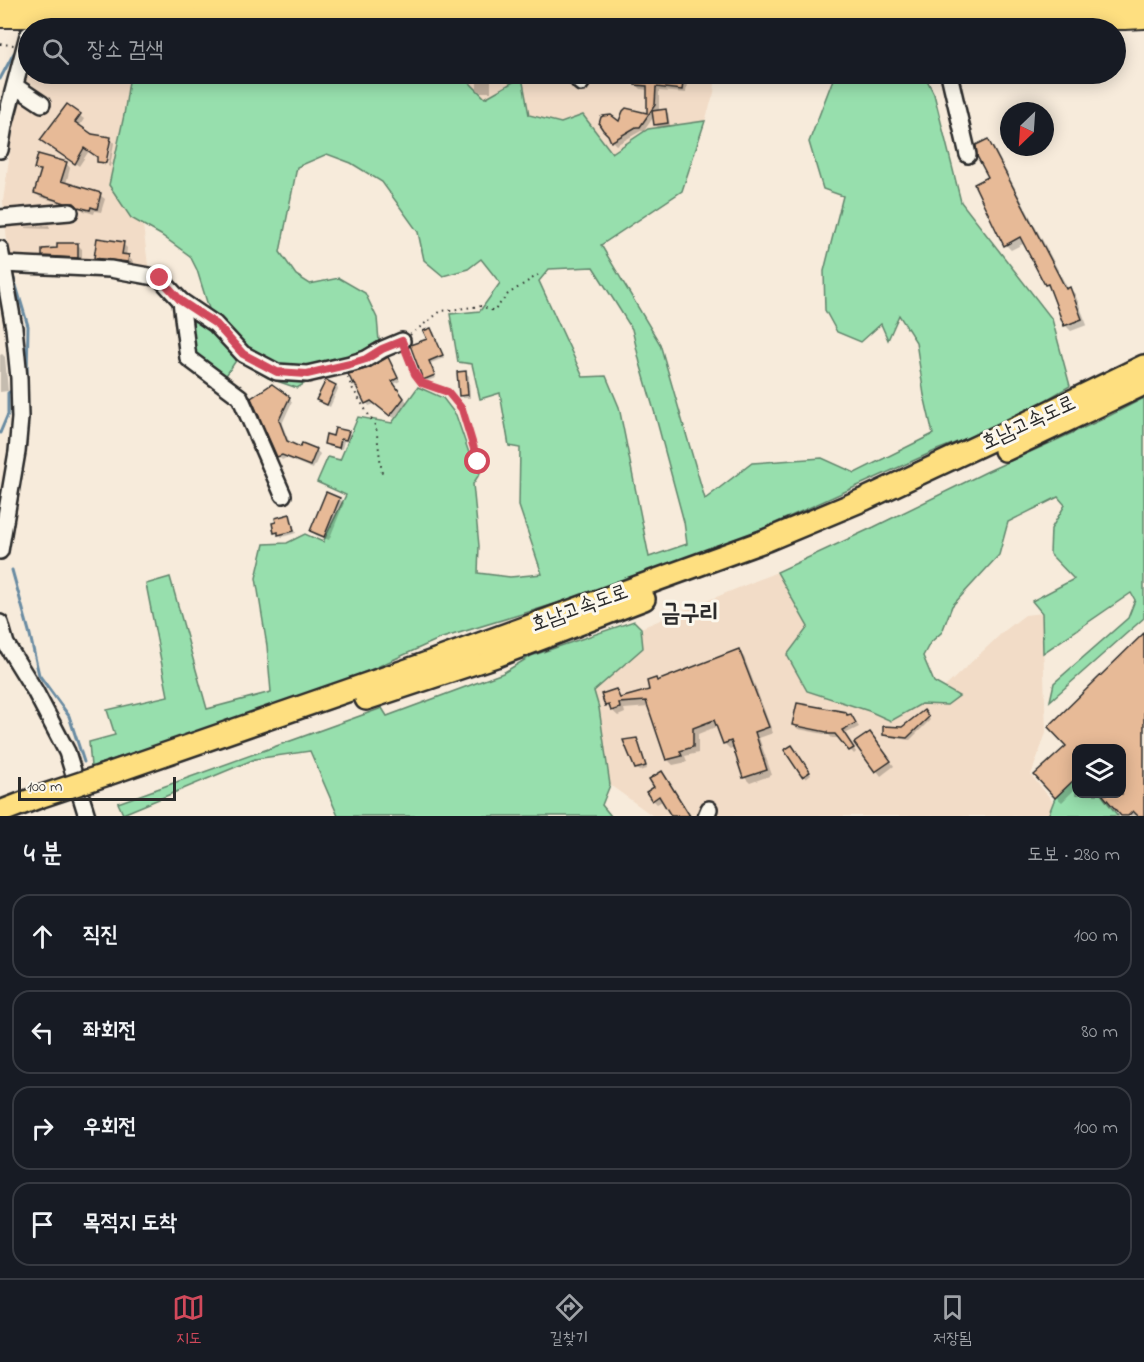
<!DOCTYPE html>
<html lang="ko">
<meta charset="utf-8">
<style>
:root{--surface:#171b24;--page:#242831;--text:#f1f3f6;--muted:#9ea1a6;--line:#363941;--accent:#d1495b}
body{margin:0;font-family:"Indie Flower","Poor Story",sans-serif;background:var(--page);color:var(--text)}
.controls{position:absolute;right:18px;bottom:18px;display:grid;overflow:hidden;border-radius:12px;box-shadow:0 3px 15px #0003}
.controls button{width:54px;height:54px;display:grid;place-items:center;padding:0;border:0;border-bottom:2px solid var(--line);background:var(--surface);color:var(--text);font:30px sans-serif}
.compass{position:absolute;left:1000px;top:102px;width:54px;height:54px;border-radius:50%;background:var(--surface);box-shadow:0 3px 15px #0003;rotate:205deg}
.scale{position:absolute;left:18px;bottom:15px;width:158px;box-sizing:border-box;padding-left:6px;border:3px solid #2b2b2b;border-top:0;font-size:16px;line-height:21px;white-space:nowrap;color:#2b2b2b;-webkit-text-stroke:4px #fbf7ec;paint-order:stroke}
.stop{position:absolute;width:18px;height:18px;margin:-14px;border:4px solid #d1495b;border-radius:50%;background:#fff}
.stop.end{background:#d1495b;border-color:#fff;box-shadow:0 2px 6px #0008}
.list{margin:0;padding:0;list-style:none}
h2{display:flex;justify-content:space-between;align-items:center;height:78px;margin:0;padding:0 24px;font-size:26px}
h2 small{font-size:20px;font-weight:400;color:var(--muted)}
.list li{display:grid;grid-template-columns:39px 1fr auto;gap:18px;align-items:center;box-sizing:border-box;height:84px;margin:0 12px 12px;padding:0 12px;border:2px solid var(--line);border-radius:18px}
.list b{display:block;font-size:22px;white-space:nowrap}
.list em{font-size:20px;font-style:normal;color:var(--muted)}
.icon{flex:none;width:33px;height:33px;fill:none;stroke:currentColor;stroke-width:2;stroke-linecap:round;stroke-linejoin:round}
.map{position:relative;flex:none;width:1144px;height:816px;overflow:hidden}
.search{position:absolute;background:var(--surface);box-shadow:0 3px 15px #0003;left:18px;right:18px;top:18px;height:66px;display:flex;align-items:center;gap:15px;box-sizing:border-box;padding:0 21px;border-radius:33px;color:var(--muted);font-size:22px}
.sheet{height:462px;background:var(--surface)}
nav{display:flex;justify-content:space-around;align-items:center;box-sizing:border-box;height:84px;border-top:2px solid var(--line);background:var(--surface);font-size:16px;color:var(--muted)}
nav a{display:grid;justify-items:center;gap:3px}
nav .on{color:var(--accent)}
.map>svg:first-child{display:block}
.built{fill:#f2dcc7}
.green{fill:#97dfad;stroke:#61856c;stroke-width:1.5;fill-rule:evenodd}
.shadow{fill:#0003}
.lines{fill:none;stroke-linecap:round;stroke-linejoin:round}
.stream{stroke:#698ba2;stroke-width:3}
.building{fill:#e7ba97;stroke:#2b2b2b;stroke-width:1.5}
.minor-casing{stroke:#2b2b2b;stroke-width:20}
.major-casing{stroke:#2b2b2b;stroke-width:22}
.highway-casing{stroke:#2b2b2b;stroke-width:26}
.path{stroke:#2b2b2b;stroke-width:2;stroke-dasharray:1.5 4.5;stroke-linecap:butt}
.minor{stroke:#fbf7ec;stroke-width:15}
.major{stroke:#fedf80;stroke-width:18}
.highway{stroke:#fedf80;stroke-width:21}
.highway-bridge-casing{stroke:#2b2b2b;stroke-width:26;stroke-linecap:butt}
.highway-bridge{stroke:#fedf80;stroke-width:21}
.route{stroke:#d1495b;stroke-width:8}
.labels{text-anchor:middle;stroke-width:6;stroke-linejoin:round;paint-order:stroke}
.street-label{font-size:21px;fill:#2b2b2b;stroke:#fbf7ec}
.quarter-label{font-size:24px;font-weight:bold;fill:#2b2b2b;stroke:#fbf7ec}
</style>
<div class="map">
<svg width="1144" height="816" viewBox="0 0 1144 816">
<rect width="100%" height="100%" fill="#f7ebdb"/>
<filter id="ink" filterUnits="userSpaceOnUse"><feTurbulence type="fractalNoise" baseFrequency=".0167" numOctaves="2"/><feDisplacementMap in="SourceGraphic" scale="12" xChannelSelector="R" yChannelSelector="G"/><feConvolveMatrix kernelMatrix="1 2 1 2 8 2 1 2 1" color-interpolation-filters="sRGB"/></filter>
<g filter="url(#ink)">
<g class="built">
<path d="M28 69V74H130L124 115 131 218 143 225 150 281 131 278 10 270 3 201 18 96Z"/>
<path d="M461 74H716L714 93 705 121 648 129 611 154 583 115 561 123 528 115 485 98Z"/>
<path d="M777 572 808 627 869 711 891 721 921 704 947 705 958 696 944 688 1003 632 1025 615 1042 613 1046 733 1031 775 1054 803 1048 816H653L610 785 599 708 594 691 643 648 641 628Z"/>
</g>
<g class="green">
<path d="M130 74H461L485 98 522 77 529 115 561 123 583 115 612 153 648 129 705 121 682 191 601 245 660 344 705 499 752 463 822 458 855 473 933 434 924 395 916 342 899 315 888 340 881 324 861 342 837 332 825 310 824 271 843 196 823 189 809 142 835 74H924L934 94 961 202 1052 319 1070 386 1006 423 937 450 731 543 594 592 439 639 375 668 312 693 91 767 89 742 115 735 107 710 168 696 146 584 170 577 207 709 271 692 267 646 256 578 264 544 287 543 305 534 323 542 346 495 317 482 328 457 340 460 358 417 392 423 418 387 443 398 456 415 469 453 480 473 473 484 479 546 478 573 510 577 542 574 519 506 520 448 509 446 500 393 480 399 472 364 458 362 450 314 480 311 500 283 481 259 468 269 443 276 424 260 418 232 382 182 351 163 327 154 297 167 280 252 296 275 310 284 339 278 365 293 377 318 379 341 297 388 268 378 237 359 225 377 195 353 193 322 210 312 197 270 190 256 161 235 131 218 109 185 124 115ZM593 267 632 329 640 363 655 414 684 522 687 544 649 557 619 407 606 376 583 377 539 281 549 269Z"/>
<path d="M1144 398V618L1050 701 1054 683 1128 618 1135 600 1131 593 1043 653 1042 613 1032 601 1074 579 1050 554 1051 529 1065 505 1058 497 1008 522 999 555 952 606 942 632 930 643 923 656 934 682 959 696 947 705 921 704 891 721 869 711 807 691 787 655 808 627 777 572 874 527 986 472 1103 419Z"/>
<path d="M634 621 641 628 643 648 594 691 599 708 610 785 602 805 611 816H338L310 751 255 759 123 814 118 803 382 708 387 716 503 673 531 656Z"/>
<path d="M1076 777V794H1101L1118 816H1048L1055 798Z"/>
</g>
<g class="shadow">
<path d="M466 74H488V77L491 80V92H481L477 89V75H468Z"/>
<path d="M638 74 683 78 687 82 686 93 659 91V112L665 111 668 113 670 126 658 127 655 125 654 116 644 131H641L616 145 612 141 609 135 619 123 627 110 648 115 649 90 641 89 637 85Z"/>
<path d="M67 106 84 119 79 127 92 136 111 140H109L105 166 98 161 99 158 89 151 79 166 46 143Z"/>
<path d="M112 140 114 143 110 167 108 166Z"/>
<path d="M988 141 993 146 1068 289H1070L1075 294 1087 325 1071 331 1065 325 1052 290 1046 284 1025 243 1011 250 1006 245 976 185 991 178Z"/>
<path d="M66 163 70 168 66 184 100 195 105 199 101 212 95 211 94 214 84 211 79 207 71 206 40 197 35 193 42 173 36 168Z"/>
<path d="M49 225 50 229 26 228V227Z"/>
<path d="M77 244 82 249V261L48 260 44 255Z"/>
<path d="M123 244 127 248 126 256 133 261 132 266 100 262 96 258Z"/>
<path d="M431 330 434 332 444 358 431 363 436 378 427 381 425 379 429 340Z"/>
<path d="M2 354 5 357 8 391 0 392V355Z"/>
<path d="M388 359 391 362 400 381 394 384 407 402 394 418 375 404 369 406 350 375 370 370Z"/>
<path d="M466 373 469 376 470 398H463L460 395Z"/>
<path d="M336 386 338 389 330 407 318 400Z"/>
<path d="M289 398 292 402 282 424 290 444 301 449 316 450 320 454 313 469 286 458 282 460 278 456 253 399Z"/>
<path d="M348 433 351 435 349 442 344 441 342 449 328 446 326 444 334 438Z"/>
<path d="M339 499 344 503 329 540 316 535 312 531Z"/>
<path d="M289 516 292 519 296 533 282 537 276 532Z"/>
<path d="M1144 635V816H1123L1104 794H1122V748H1076V788L1062 802 1056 797 1069 746Z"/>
<path d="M738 651 744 657 773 733 759 738 772 775 750 783 744 777 734 747 730 749 724 743 718 726 698 734V753L685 756 687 762 673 765 667 759 649 707 624 709 625 713 618 716 606 705 615 691 622 699 651 691 658 682Z"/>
<path d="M851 715 859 727 845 734 856 752 854 754 840 738H832L829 735 798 729 794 725Z"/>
<path d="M926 715 930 720 910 740 887 737 884 734 903 729Z"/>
<path d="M636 739 639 742 647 769 639 771 636 768Z"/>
<path d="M875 740 894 766 881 776 856 743Z"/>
<path d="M794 749 811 775 806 779 786 750Z"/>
<path d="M662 773 666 777 691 816H673L664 800 657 804 653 800 656 788Z"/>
</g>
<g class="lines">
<g class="stream">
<path d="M0 79 14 53"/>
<path d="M14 279 28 326 27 376"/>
<path d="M0 433 8 414V393L11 391"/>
<path d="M12 570 30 635 39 675 69 716 84 762"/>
</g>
</g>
<g class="building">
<path d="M636 74H656L684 76 682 90 656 87 655 105 640 127H636L611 142 608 135 603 130 599 124 601 117 603 116 611 115 619 121 623 111 626 108 647 113V86L635 85Z"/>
<path d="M67 104 81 114 75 122 92 134 111 137 106 163 97 162V157L84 148 75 164 40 140Z"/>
<path d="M666 109 668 123 654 125 652 111Z"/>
<path d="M988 139 1066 289 1070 287 1082 319 1064 326 1048 284 1045 285 1020 237 1004 246 997 232 974 184 988 177 977 156 976 145Z"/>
<path d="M38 154 67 162 61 181 101 193 97 209 91 207 90 210 78 207 74 203H65L34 193 41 170 34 169Z"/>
<path d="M97 238 124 242 122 254 129 255 128 262 94 258Z"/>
<path d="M57 243H78V258L42 256V249L57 248Z"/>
<path d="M431 328 443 355 429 361 435 375 423 380 410 345 427 339 423 331Z"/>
<path d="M388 357 398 378 392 381 404 398 390 416 371 401 365 404 354 382 353 384 348 374 369 368Z"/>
<path d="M466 371 468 395 459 396 457 372Z"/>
<path d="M326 380 336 385 327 405 316 400Z"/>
<path d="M272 384 290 397 279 420 287 441 300 447 302 443 317 449 310 466 282 455 277 457 251 398Z"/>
<path d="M335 428 349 431 346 440 341 439 339 448 324 444 326 434 333 436Z"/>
<path d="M326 492 340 498 324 537 310 531Z"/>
<path d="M290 514 294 531 278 535V532L274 533 272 523 276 522 275 518Z"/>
<path d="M1144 633V816H1138L1133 811 1128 816H1121L1102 794H1122V748H1077V777L1055 798 1034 775 1066 746 1048 727Z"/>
<path d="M739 649 769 727 755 732 767 770 743 778 731 741 723 744 714 720 693 728V747L680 751 682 756 666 760 646 701 619 703 620 708 611 711 609 705 605 706 601 694 616 689 620 698 649 690 647 681 656 678 657 681Z"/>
<path d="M797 703 846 712 847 715 851 714 856 723 842 730 854 748 849 751 835 734H827V732L792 725Z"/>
<path d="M924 710 929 717 907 738 883 735V726L902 727Z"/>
<path d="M870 732 891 761 875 772 854 743Z"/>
<path d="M637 738 646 766 635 769 623 740Z"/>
<path d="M792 745 810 772 802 777 784 750Z"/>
<path d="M662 771 690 816H671L659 796 652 801 646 792 654 787 649 779Z"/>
</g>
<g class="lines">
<g class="minor-casing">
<g id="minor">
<path d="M573 74 581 83"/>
<path d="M949 74 968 155"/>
<path d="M15 86 42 104"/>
<path d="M0 150 4 126 28 35"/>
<path d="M0 218 70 212"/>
<path d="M0 249 14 328 19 378 20 418 17 452 0 551"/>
<path d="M3 264 110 269 160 278 181 301 215 324 243 354 277 372 307 374 350 364 366 359 383 349 402 341"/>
<path d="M181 301 188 358 240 397 283 495"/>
<path d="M0 623 6 644 35 691 67 752 87 816"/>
<path d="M706 816 709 809"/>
</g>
</g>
<g class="major-casing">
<g id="major">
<path d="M0 5 1113 6 1144 5"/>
<path d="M0 18 1125 20 1144 19"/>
</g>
</g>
<g class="highway-casing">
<g id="highway">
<path d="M1005 450 1144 384"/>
<path d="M366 699 496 656 644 599"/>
<path d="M108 774 419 666 767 540 865 499 1006 433 1144 366"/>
<path d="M0 812 39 797"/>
</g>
</g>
<g class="path">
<path d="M0 44 14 45"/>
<path d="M410 335 441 311 481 306 494 311 508 294 538 275"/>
<path d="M407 353 415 374 422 383 448 391 462 409 478 462"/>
<path d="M348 377 351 386 376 427 382 474"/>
</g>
<use href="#minor" class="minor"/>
<use href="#major" class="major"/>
<use href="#highway" class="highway"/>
<g class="highway-bridge-casing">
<path id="highway-bridge" d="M39 797 108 774"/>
</g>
<use href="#highway-bridge" class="highway-bridge"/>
</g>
</g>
<g class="lines" filter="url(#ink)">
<path class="route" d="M160 278 181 301 216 324 243 354 277 372 307 374 350 364 366 359 382 349 402 341 415 374 422 383 448 392 462 409 478 462"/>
</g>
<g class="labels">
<g class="street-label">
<text transform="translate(1028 422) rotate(-25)" y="7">호남고속도로</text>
<text transform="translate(579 607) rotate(-20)" y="7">호남고속도로</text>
</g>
<g class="quarter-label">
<text x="690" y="620">금구리</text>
</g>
</g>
</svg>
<div class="controls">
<button><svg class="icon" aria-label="layers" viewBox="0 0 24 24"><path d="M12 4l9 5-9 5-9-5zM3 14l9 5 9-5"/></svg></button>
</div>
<svg class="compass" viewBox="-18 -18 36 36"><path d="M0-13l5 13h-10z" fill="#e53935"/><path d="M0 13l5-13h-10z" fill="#9ea1a6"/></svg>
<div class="scale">100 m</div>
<div class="stop" style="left:478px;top:462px"></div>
<div class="stop end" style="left:160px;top:278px"></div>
<div class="search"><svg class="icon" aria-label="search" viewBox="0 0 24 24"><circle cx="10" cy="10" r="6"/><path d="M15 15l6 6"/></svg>장소 검색</div>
</div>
<section class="sheet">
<h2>4 분<small>도보 · 280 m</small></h2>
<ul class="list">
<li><svg class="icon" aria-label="ahead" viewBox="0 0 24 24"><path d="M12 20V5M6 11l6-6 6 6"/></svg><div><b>직진</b></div><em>100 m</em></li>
<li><svg class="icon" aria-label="left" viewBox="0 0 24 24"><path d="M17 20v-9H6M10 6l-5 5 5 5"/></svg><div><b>좌회전</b></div><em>80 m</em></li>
<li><svg class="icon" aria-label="right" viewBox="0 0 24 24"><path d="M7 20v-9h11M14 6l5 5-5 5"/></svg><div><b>우회전</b></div><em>100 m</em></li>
<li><svg class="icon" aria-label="arrive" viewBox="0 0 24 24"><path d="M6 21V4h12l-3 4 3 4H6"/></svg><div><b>목적지 도착</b></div></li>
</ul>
</section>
<nav>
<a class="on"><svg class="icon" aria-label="map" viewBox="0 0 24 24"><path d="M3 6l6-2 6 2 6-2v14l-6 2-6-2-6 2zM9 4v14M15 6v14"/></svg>지도</a>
<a><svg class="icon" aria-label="directions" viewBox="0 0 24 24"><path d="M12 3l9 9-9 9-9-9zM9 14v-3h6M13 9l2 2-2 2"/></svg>길찾기</a>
<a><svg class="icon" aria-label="saved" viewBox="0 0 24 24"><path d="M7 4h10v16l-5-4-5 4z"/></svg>저장됨</a>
</nav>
